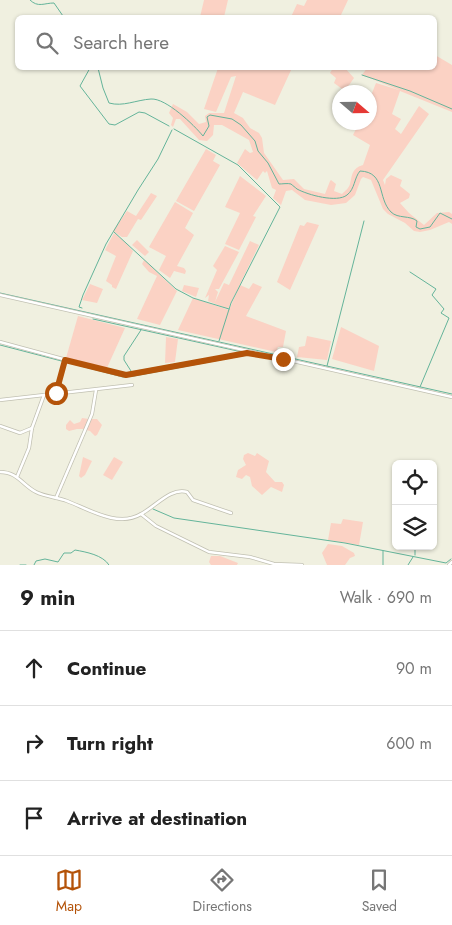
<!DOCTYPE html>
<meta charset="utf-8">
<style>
:root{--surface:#fff;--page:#f2f2f2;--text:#222;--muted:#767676;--line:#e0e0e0;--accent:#b45309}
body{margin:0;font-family:Jost,sans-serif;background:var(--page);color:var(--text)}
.controls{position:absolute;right:15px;bottom:15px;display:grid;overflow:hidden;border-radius:8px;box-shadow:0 1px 4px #0004}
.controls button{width:45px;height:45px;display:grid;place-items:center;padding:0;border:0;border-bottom:1px solid var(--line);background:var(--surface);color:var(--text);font:25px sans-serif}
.compass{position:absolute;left:332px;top:85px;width:45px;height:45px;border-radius:50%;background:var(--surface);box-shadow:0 1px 4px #0004;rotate:110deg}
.stop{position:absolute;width:15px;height:15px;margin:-11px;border:4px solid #b45309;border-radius:50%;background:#fff}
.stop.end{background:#b45309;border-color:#fff;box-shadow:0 1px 5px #0008}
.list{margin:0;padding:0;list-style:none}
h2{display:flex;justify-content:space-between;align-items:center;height:65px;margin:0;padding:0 20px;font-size:21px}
h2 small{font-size:16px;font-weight:400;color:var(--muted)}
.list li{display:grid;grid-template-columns:32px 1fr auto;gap:15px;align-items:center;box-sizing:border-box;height:75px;padding:0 20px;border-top:1px solid var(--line)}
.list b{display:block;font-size:19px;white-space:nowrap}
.list em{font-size:16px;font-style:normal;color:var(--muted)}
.icon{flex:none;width:28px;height:28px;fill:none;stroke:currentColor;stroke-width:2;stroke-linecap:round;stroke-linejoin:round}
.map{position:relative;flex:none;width:452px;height:565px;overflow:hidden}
.search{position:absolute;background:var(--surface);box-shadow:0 1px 4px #0004;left:15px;right:15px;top:15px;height:55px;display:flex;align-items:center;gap:12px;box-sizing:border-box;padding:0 18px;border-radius:8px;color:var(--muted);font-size:19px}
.sheet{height:290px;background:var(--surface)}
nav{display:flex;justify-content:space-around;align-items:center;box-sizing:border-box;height:70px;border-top:1px solid var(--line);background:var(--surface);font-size:14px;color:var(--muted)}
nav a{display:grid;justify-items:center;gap:2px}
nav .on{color:var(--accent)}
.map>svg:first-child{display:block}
.green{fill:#fbd2c4}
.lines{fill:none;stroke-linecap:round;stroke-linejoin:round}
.stream{stroke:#64b49a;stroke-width:1}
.minor-casing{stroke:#c1c0b2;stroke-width:4}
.minor{stroke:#fff;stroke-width:2.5}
.route{stroke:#b45309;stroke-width:6}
</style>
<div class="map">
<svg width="452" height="565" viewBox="0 0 452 565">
<rect width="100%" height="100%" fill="#f0f0e0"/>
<g class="green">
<path d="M204 0H228L224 17H200Z"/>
<path d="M307 0H348L340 17H291L297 4 304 6Z"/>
<path d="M435 55 452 65V112L400 91 392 114 401 119 395 129 401 134 419 106 429 114 383 180 385 185 386 179 391 175 402 180 400 186 410 194 409 198 400 203 409 213 424 225 437 213 449 212 452 214V224L449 222 430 230 420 232 414 231 405 223 388 214 383 209 371 180 363 177 361 179 355 195 346 203 331 205 305 200 292 190 286 191 281 205 273 198 276 190 272 188 267 171 265 173 263 171 257 180 237 163 245 149 250 153 253 152 249 140 222 125H214L213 135 207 141 199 140 180 119H176L173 127 171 125 173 118 169 113 173 104 187 112 199 124 206 122 205 116 209 113H224L236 76 231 77 216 112 204 109 218 68H292L275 105 243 92 234 113 243 118 250 128 259 133 262 138 264 153 283 180 294 179 304 189 325 194 330 181 331 180 336 184 334 191 342 194C345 191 349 188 350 184 352 175 352 168 363 165L370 145 353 135 359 123 370 122V98L376 83 399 90 362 75 367 68H434Z"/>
<path d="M333 68H345L354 78 345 91 334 83 336 78 330 73Z"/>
<path d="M206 149 216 155 213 161 220 165 194 211 176 201Z"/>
<path d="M240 176 266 196 253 216 256 217 239 250 225 244 240 213 225 207Z"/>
<path d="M151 193 157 196 141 220 138 219 127 237H122L113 231 127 211 136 216Z"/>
<path d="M175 202 193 213 185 228 194 235 177 266 184 268 186 271 185 274 174 271 170 278 159 270 166 256 149 247Z"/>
<path d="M307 222 319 225 290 290 277 282 300 225 304 226Z"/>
<path d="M114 233 125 242 133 251 116 289 112 287V285L106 281 116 256 105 250Z"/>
<path d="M137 240 149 252 145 256 132 245Z"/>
<path d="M250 241 259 245 228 309 208 301 209 295 205 298 217 270 213 266 225 246 239 252 219 289H215L218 292 215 302 224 283 229 285Z"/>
<path d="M144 260 177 291 160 325 137 319 157 276 149 272 142 264Z"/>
<path d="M253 283 262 287 246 316 286 331 283 347H278L276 352 178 330 193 298 229 310 240 285 249 289Z"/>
<path d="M90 284 103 289 97 303 82 300Z"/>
<path d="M184 285 199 288 196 297 182 291Z"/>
<path d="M78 316 125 328 106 370 66 358Z"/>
<path d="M341 327 379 346 374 371 332 359Z"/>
<path d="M307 336 331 341 327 360 297 357 299 347 305 346Z"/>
<path d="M166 337 178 339 175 362 165 363Z"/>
<path d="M82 418 89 419 85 429H77L69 431 66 429V425L70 420 74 424 80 422Z"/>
<path d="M91 419H97L102 425 97 435 95 436 90 431 86 430Z"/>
<path d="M248 453 255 456 257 453 269 461 266 472 275 482H282L284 485 282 492 271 487 262 495 252 486 250 477 246 475 242 479 236 477 238 470 246 465 243 459 244 455Z"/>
<path d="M83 457 92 461 85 475 81 478 79 476Z"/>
<path d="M114 457 123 462 112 480 103 475Z"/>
<path d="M343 519 363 522 359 545 328 540 331 523 341 524Z"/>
<path d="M328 544 342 546 354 553 355 556 350 558 345 565H327L322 553Z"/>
<path d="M211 556H220L238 563 237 565H211L209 562Z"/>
</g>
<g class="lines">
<g class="stream">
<path d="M30 0C38 8 44 3 54 3L63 16 74 18"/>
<path d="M90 68 80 86 109 124 115 125 139 112 145 113 169 126"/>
<path d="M98 68 103 88 109 103C123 107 136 100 151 99 166 98 194 125 203 136L209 126 207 117 210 115 232 119 241 125 255 141 258 151 268 163 279 184C282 184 288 183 291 184 292 185 296 188 297 189 308 195 337 203 347 195 355 189 354 178 360 171 386 172 377 198 391 212 398 219 410 215 417 221L416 227 420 229 430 227 440 213 452 219"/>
<path d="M362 75 410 91 452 109"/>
<path d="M174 129 238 165 280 207 231 303 219 341"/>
<path d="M114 232 176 289 193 298 229 309"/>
<path d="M410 272 436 289 432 295 444 309 441 313 449 318 420 387"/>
<path d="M0 293 452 394"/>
<path d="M82 308 79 307 83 295 106 244 138 190 158 159 172 130"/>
<path d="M93 319 242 352"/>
<path d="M0 345 123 377 134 376 252 354 280 359"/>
<path d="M327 366 364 221"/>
<path d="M131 371 124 360V356L141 330"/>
<path d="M153 509 174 518 345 543 446 563 451 559"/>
<path d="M383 551V565"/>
<path d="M415 555V546"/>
<path d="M20 565H26"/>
<path d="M34 565 36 561 45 559 58 562 64 553H71L75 550C86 552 103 555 109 565"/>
<path d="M408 565 413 557"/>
</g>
<g class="minor-casing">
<g id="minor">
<path d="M0 295 452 397"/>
<path d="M0 342 122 375 247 353"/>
<path d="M56 393 65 360"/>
<path d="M0 400 132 385"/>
<path d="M0 426 20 433 32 428"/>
<path d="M0 472C18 472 22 485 36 492 46 497 57 497 67 501 88 509 118 528 141 514L156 526 209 552 250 557 274 564 302 565"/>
<path d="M17 477 29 448 32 428 44 395"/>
<path d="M56 498 92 414 96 390"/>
<path d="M141 514C155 507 171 487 187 492L193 500 231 513"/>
<path d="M449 565 452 562"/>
</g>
</g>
<use href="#minor" class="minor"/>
</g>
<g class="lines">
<path class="route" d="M56 393 65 360 126 375 247 353 283 359"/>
</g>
</svg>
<div class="controls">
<button><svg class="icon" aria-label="locate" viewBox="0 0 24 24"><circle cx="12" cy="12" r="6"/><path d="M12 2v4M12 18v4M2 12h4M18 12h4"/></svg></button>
<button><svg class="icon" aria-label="layers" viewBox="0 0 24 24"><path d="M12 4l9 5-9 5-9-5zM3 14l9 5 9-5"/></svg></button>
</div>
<svg class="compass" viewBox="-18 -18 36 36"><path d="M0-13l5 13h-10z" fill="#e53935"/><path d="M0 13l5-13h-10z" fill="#767676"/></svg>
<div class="stop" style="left:56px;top:393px"></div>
<div class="stop end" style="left:283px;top:359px"></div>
<div class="search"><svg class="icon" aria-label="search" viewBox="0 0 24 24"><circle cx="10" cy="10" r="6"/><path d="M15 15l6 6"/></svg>Search here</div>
</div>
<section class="sheet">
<h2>9 min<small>Walk · 690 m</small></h2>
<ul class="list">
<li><svg class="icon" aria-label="ahead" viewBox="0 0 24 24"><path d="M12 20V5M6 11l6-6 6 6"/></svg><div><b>Continue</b></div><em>90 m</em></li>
<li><svg class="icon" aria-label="right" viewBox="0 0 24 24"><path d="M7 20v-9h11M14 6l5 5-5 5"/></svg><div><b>Turn right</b></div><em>600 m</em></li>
<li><svg class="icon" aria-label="arrive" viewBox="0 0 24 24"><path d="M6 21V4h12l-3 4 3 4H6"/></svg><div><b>Arrive at destination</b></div></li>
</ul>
</section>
<nav>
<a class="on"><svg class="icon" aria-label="map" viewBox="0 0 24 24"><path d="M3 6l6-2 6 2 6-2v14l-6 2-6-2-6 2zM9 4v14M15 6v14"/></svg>Map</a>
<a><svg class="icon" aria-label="directions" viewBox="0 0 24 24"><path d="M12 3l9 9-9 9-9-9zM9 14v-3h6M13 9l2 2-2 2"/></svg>Directions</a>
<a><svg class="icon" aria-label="saved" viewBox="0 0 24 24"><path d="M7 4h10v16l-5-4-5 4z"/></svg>Saved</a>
</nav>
